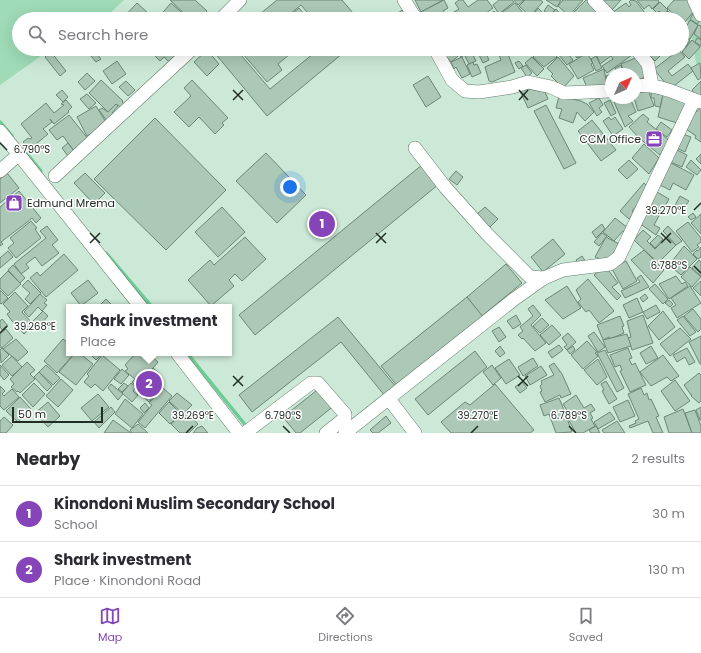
<!DOCTYPE html>
<meta charset="utf-8">
<style>
:root{--surface:#fff;--page:#f2f2f3;--text:#2b2b33;--muted:#7c7c81;--line:#e1e1e2;--accent:#8644b9}
body{margin:0;font-family:Poppins,sans-serif;background:var(--page);color:var(--text)}
.compass{position:absolute;left:605px;top:68px;width:36px;height:36px;border-radius:50%;background:var(--surface);box-shadow:0 4px 16px #0002;rotate:45deg}
.scale{position:absolute;left:12px;bottom:10px;width:91px;box-sizing:border-box;padding-left:4px;border:2px solid #222d26;border-top:0;font-size:11px;line-height:14px;white-space:nowrap;color:#222d26;-webkit-text-stroke:3px #fff;paint-order:stroke}
.you{position:absolute;left:290px;top:187px;width:14px;height:14px;margin:-10px;border:3px solid #fff;border-radius:50%;background:#1a73e8;box-shadow:0 0 0 6px #1a73e833}
.badge{display:grid;place-items:center;width:26px;height:26px;border-radius:50%;background:var(--accent);color:#fff;font-size:13px;font-weight:700}
.pin{position:absolute;translate:-50% -50%;border:2px solid #fff;box-shadow:0 1px 4px #0006}
.popup{position:absolute;left:66px;top:304px;width:166px;height:52px;box-sizing:border-box;display:grid;place-content:center;border-radius:0px;background:var(--surface);filter:drop-shadow(0 1px 3px #0005);font-size:13px;white-space:nowrap;color:var(--muted)}
.popup b{font-size:15px;color:var(--text)}
.popup::after{content:'';position:absolute;left:50%;top:100%;margin-left:-8px;border:8px solid transparent;border-top-color:var(--surface)}
.list{margin:0;padding:0;list-style:none}
h2{display:flex;justify-content:space-between;align-items:center;height:52px;margin:0;padding:0 16px;font-size:17px}
h2 small{font-size:13px;font-weight:400;color:var(--muted)}
.list li{display:grid;grid-template-columns:26px 1fr auto;gap:12px;align-items:center;box-sizing:border-box;height:56px;padding:0 16px;border-top:1px solid var(--line)}
.list b{display:block;font-size:15px;white-space:nowrap}
.list p{margin:0;font-size:13px;white-space:nowrap;color:var(--muted)}
.list em{font-size:13px;font-style:normal;color:var(--muted)}
.icon{flex:none;width:22px;height:22px;fill:none;stroke:currentColor;stroke-width:2;stroke-linecap:round;stroke-linejoin:round}
.map{position:relative;flex:none;width:701px;height:433px;overflow:hidden}
.search{position:absolute;background:var(--surface);box-shadow:0 4px 16px #0002;left:12px;right:12px;top:12px;height:44px;display:flex;align-items:center;gap:10px;box-sizing:border-box;padding:0 14px;border-radius:22px;color:var(--muted);font-size:15px}
.sheet{height:164px;background:var(--surface)}
nav{display:flex;justify-content:space-around;align-items:center;box-sizing:border-box;height:56px;border-top:1px solid var(--line);background:var(--surface);font-size:11px;color:var(--muted)}
nav a{display:grid;justify-items:center;gap:2px}
nav .on{color:var(--accent)}
.map>svg:first-child{display:block}
.green{fill:#9edbb6}
.lines{fill:none;stroke-linecap:round;stroke-linejoin:round}
.stream{stroke:#6ccc96;stroke-width:3.5}
.building{fill:#acc8b6;stroke:#6d8777}
.minor-casing{stroke:#627c6c;stroke-width:14}
.minor{stroke:#fff;stroke-width:13}
.ticks{fill:none;stroke:#222d26;stroke-width:1.5}
.labels{text-anchor:middle;stroke-width:3;stroke-linejoin:round;paint-order:stroke}
.poi-label{font-size:11px;fill:#222d26;stroke:#fff;text-anchor:end}
.ticks-label{font-size:10px;text-anchor:middle;fill:#222d26;stroke:#fff;stroke-width:3;stroke-linejoin:round;paint-order:stroke}
</style>
<div class="map">
<svg width="701" height="433" viewBox="0 0 701 433">
<rect width="100%" height="100%" fill="#cce9d7"/>
<g class="green">
<path d="M0 0H124L104 19 96 17 93 19H19V49H51L0 85Z"/>
<path d="M677 0H701V68L696 63 691 29Z"/>
</g>
<g class="lines">
<g class="stream">
<path d="M0 122 12 136"/>
<path d="M23 149 41 171"/>
<path d="M106 253 152 307"/>
<path d="M187 353 247 427"/>
</g>
</g>
<g class="building">
<path d="M170 0H195L207 11 200 19H190Z"/>
<path d="M277 0H342L353 13 345 19H313L301 5 284 19H254Z"/>
<path d="M415 0H443L421 12Z"/>
<path d="M444 0 448 8 443 11 446 18 425 19 421 12Z"/>
<path d="M459 0H463L468 7 478 0H487L493 8 478 19H449L447 16 459 9 455 3Z"/>
<path d="M499 0H512L514 2 499 14 493 5Z"/>
<path d="M514 0H524L518 5Z"/>
<path d="M525 0H540L543 2 530 16 519 6Z"/>
<path d="M546 0H561L557 7Z"/>
<path d="M563 0H583L569 16 558 6Z"/>
<path d="M586 0H588L598 10 589 19H586L581 14 577 19 572 14Z"/>
<path d="M598 0H621L611 11Z"/>
<path d="M631 0 636 1 645 13 637 19H618L613 12 626 3 629 7 631 5 629 2Z"/>
<path d="M637 0H658L659 2 652 9 649 5 644 9Z"/>
<path d="M674 0H692L690 7 694 11 684 23 682 19H679L667 8Z"/>
<path d="M660 2 668 10 663 15 659 11 657 13 653 9Z"/>
<path d="M137 3 148 13 142 19 141 17 139 19H125L123 18Z"/>
<path d="M171 3 189 19H157Z"/>
<path d="M515 3 524 14 517 19H504L500 14Z"/>
<path d="M548 5 555 10 550 15 544 11Z"/>
<path d="M299 8 308 19H286Z"/>
<path d="M538 8 543 13 540 17 542 19H530Z"/>
<path d="M556 9 564 19H548Z"/>
<path d="M602 9 606 14 600 19H590Z"/>
<path d="M402 10 409 19H395L393 17Z"/>
<path d="M494 11 501 19H491L488 16Z"/>
<path d="M668 11 677 19H661Z"/>
<path d="M694 12 699 21 697 24 690 19Z"/>
<path d="M645 13 651 19H639Z"/>
<path d="M690 20 698 25 690 39 682 34Z"/>
<path d="M698 25 701 26V39L694 34Z"/>
<path d="M682 36 690 40 686 47 682 45Z"/>
<path d="M697 38 701 40V46L695 42Z"/>
<path d="M692 40 700 47 689 59 682 52Z"/>
<path d="M154 49H181L169 62 164 57 160 61 151 52Z"/>
<path d="M218 49H247L241 55 270 89 319 49H348L267 116 214 52Z"/>
<path d="M249 49H296L278 64 282 70 267 82 243 54Z"/>
<path d="M442 49H457L455 51 458 56 451 62 441 50Z"/>
<path d="M461 49H469L470 52 461 57 457 51Z"/>
<path d="M476 49H484L489 60 483 63Z"/>
<path d="M497 49H506L515 72 492 82 489 81 485 67 501 60Z"/>
<path d="M516 49H539L531 56 525 49 520 53Z"/>
<path d="M542 49H551L557 57 544 67 533 57Z"/>
<path d="M563 49 574 50 569 55 573 60 567 65 558 54Z"/>
<path d="M576 49H587L588 50 577 58 573 52Z"/>
<path d="M592 49H600L602 51 596 55Z"/>
<path d="M607 49H628L632 55 607 73 602 66 613 59 611 56 600 64 597 56Z"/>
<path d="M643 49H661L664 52 655 61Z"/>
<path d="M207 50 219 64 207 76 194 62Z"/>
<path d="M679 50 685 57 668 71 672 76 688 64 693 71 670 89 654 69Z"/>
<path d="M51 52 66 71 60 76 45 57Z"/>
<path d="M96 53 101 59 96 62 91 56Z"/>
<path d="M472 53 476 61 469 64 465 56Z"/>
<path d="M587 53 593 63 591 64 594 70 578 79 569 64Z"/>
<path d="M596 56 602 68 596 71 591 59Z"/>
<path d="M640 56 648 76 635 81V74H625L621 64Z"/>
<path d="M462 57 470 74 462 78 456 67 454 69 451 62Z"/>
<path d="M532 57 544 69 537 76 525 63Z"/>
<path d="M558 57 574 76 563 88 551 76 553 74 547 68Z"/>
<path d="M117 61 126 74 112 84 103 71Z"/>
<path d="M519 61 523 66 519 69 515 63Z"/>
<path d="M473 62 474 65 477 64 481 73 472 77 467 65Z"/>
<path d="M700 63 701 78 698 80 691 68Z"/>
<path d="M526 65 532 73 527 77 521 68Z"/>
<path d="M621 65 624 74H617L615 68Z"/>
<path d="M604 69 607 85 589 92 583 78Z"/>
<path d="M87 73 95 81 85 90 78 82Z"/>
<path d="M611 74V90L610 91 606 76Z"/>
<path d="M428 76 441 97 426 107 413 85Z"/>
<path d="M101 80 123 101 122 102 127 106 122 108 116 104 108 112 89 93Z"/>
<path d="M192 80 228 118 222 123 224 125 215 134 199 117 189 127 174 112 191 96 184 88Z"/>
<path d="M126 81 135 90 128 96 119 87Z"/>
<path d="M701 81V100L699 101 692 90Z"/>
<path d="M518 87 545 92 548 99 528 108Z"/>
<path d="M62 90 68 97 63 102 56 95Z"/>
<path d="M648 90 654 106 638 111 634 98 635 94Z"/>
<path d="M651 92 663 95 660 107 655 106 654 98H651Z"/>
<path d="M87 94 96 103 89 109 80 99Z"/>
<path d="M663 95 687 102 677 123 658 117Z"/>
<path d="M559 96 581 101 587 104 594 112 585 121 577 112 573 123 559 118 562 109 556 108Z"/>
<path d="M599 98 603 105 599 108 602 112 597 116 589 103Z"/>
<path d="M624 98H630L636 112 628 116 633 121 625 127 614 102Z"/>
<path d="M66 100 72 107 68 111 69 112 54 124 50 119 52 122 43 129 48 134 29 150 23 142 28 138 30 139 32 138 21 124 46 103 54 113 64 105 61 104Z"/>
<path d="M610 100 616 113 611 116 604 103Z"/>
<path d="M116 104 118 106 112 113 116 117 109 124 99 110 102 108 108 112Z"/>
<path d="M546 105 576 163 564 169 534 111Z"/>
<path d="M96 106 107 124 87 136 77 117Z"/>
<path d="M701 108V142L695 138 696 136 686 129 692 115Z"/>
<path d="M643 114 649 119 647 122 669 140 660 155 639 138 629 127Z"/>
<path d="M69 115 89 140 74 151 63 136 57 140 49 130Z"/>
<path d="M609 117 611 120 615 117 623 129 613 136 603 121Z"/>
<path d="M155 118 226 190 166 250 94 179Z"/>
<path d="M592 120 616 150 601 161 578 131Z"/>
<path d="M661 122 672 130 667 137 656 129Z"/>
<path d="M680 133 691 137 685 152 674 147Z"/>
<path d="M68 143 74 151 68 156 62 148Z"/>
<path d="M644 144 659 158 649 174 632 158Z"/>
<path d="M673 148 687 155 682 167 668 161Z"/>
<path d="M266 153 306 195 277 223 236 181Z"/>
<path d="M701 154V164L696 159Z"/>
<path d="M629 160 638 169 627 179 618 170Z"/>
<path d="M691 160 701 170 697 175 686 167Z"/>
<path d="M669 162 694 175 686 190 673 183 670 190 658 184Z"/>
<path d="M423 164 439 184 255 335 239 315Z"/>
<path d="M456 171 463 177 457 185 449 179Z"/>
<path d="M7 173 19 188 0 203V179Z"/>
<path d="M85 173 105 193 94 204 74 183Z"/>
<path d="M644 183 648 187 645 196 632 211 634 213 629 219 620 211Z"/>
<path d="M19 191 41 218 36 223 32 218 26 223 1 242 3 244 0 246V207Z"/>
<path d="M657 192 669 199 662 212 649 205Z"/>
<path d="M680 196 689 201 681 211 674 207Z"/>
<path d="M222 207 245 232 218 257 195 232Z"/>
<path d="M485 207 498 219 489 228 476 215Z"/>
<path d="M647 207 660 214 654 225 660 228 656 235 639 223Z"/>
<path d="M693 213 696 217 691 220 688 217Z"/>
<path d="M701 214V234L691 223Z"/>
<path d="M615 218 628 228 625 232 623 231 614 241 603 232Z"/>
<path d="M31 221 37 228 35 229 41 238 16 258 8 248 14 243 10 238Z"/>
<path d="M688 222 701 238V242L697 245 699 247 692 252 676 231Z"/>
<path d="M602 224 605 229 596 238 592 232Z"/>
<path d="M47 226 58 240 52 245 59 253 42 266 35 257 26 264 29 268 21 274 14 264 46 238 40 231Z"/>
<path d="M668 226 682 241 676 245 663 231Z"/>
<path d="M643 230 651 237 647 241 655 249 667 237 676 245 658 263 634 240Z"/>
<path d="M602 233 607 236 599 246 594 242Z"/>
<path d="M658 235 663 239 655 248 650 243Z"/>
<path d="M245 237 266 259 242 281 235 274 229 280 234 286 211 306 188 280 210 260 214 265Z"/>
<path d="M606 237 621 245 608 263 595 257Z"/>
<path d="M553 239 565 254 543 272 531 257Z"/>
<path d="M684 246 697 259 681 275 669 265Z"/>
<path d="M701 247V257L698 259 693 254 697 250 698 251Z"/>
<path d="M644 250 664 270 653 283 631 260Z"/>
<path d="M8 251 13 257 0 268V258Z"/>
<path d="M64 254 78 270 46 297 30 278 37 272 40 276Z"/>
<path d="M582 256 586 262 580 266 576 260Z"/>
<path d="M699 260 701 262V276L692 268Z"/>
<path d="M626 261 637 281 623 289 612 269Z"/>
<path d="M506 264 522 283 482 316 467 297Z"/>
<path d="M13 265 25 278 20 283 8 270Z"/>
<path d="M605 266 618 283 612 287 621 296 617 300 594 275Z"/>
<path d="M690 267 701 277 692 287 681 277Z"/>
<path d="M8 271 21 284 8 296 0 288V279Z"/>
<path d="M641 275 649 287 625 298 621 291 640 282 637 278Z"/>
<path d="M676 276 682 284 685 282 688 286 669 299 659 284Z"/>
<path d="M588 279 614 311 599 323 589 310 586 312 578 302 581 299 576 290Z"/>
<path d="M28 280 41 293 30 304 25 299 30 293 22 286Z"/>
<path d="M88 280 98 293 81 306 71 293Z"/>
<path d="M701 281V296L693 288Z"/>
<path d="M655 284 668 299 663 304 649 289Z"/>
<path d="M567 286 581 308 563 319 545 300Z"/>
<path d="M690 286 701 303 677 318 671 308 676 305 671 298Z"/>
<path d="M0 290 8 298 1 304 0 303Z"/>
<path d="M15 292 28 306 22 312 34 325 24 334 12 321 7 314 10 312 3 304Z"/>
<path d="M40 294 47 300 44 303 47 305 42 311 38 307 29 317 24 312Z"/>
<path d="M645 294 648 298 643 302 640 298Z"/>
<path d="M467 297 484 318 398 387 381 366Z"/>
<path d="M637 298 643 312 629 318 623 305Z"/>
<path d="M106 299 112 305 110 307H102L100 305Z"/>
<path d="M669 300 673 304 670 307 665 303Z"/>
<path d="M533 305 541 315 531 325 546 343 535 351 523 338 522 339 518 335 523 331 520 327 533 316 528 309Z"/>
<path d="M656 305 660 312 647 319 643 312Z"/>
<path d="M693 309 701 319V329L698 332 684 316Z"/>
<path d="M43 311 48 316 38 327 32 322Z"/>
<path d="M663 311 675 327 659 340 648 326Z"/>
<path d="M516 315 521 324 513 329 507 321Z"/>
<path d="M643 315 653 343 632 350 628 338 631 337 627 321Z"/>
<path d="M620 316 624 326 622 327 624 333 610 339 609 337 603 340 597 325Z"/>
<path d="M683 316 696 332 690 336 677 320Z"/>
<path d="M338 317 396 387 385 396 341 342 252 412 239 395Z"/>
<path d="M542 318 549 325 540 333 533 326Z"/>
<path d="M2 319 8 326 3 331 0 327V321Z"/>
<path d="M552 325 561 335 549 345 540 335Z"/>
<path d="M499 327 506 337 499 342 492 331Z"/>
<path d="M680 328 691 339 670 356 660 344Z"/>
<path d="M6 329 13 338 2 348 0 347V334Z"/>
<path d="M594 332 605 347 598 352 588 336Z"/>
<path d="M568 333 576 342 567 350 564 347 567 345 562 338Z"/>
<path d="M627 334 631 346 608 353 603 340Z"/>
<path d="M701 336V364H700L689 342Z"/>
<path d="M16 339 28 352 18 361 3 349Z"/>
<path d="M63 339 69 344V353H75L57 373 44 361Z"/>
<path d="M587 341 597 352 595 353 598 356 583 369 571 355Z"/>
<path d="M559 345 563 350 552 358 548 352Z"/>
<path d="M500 346 505 353 500 357 495 351Z"/>
<path d="M573 346 575 350 570 354 567 350Z"/>
<path d="M651 346 658 358 646 364 640 353Z"/>
<path d="M2 348 9 355 1 363 0 350Z"/>
<path d="M628 348 632 358 629 359 632 365 635 363 646 385 630 392 620 371 622 370 620 365 615 367 610 355Z"/>
<path d="M687 348 695 362 689 365 685 357 677 362 673 355Z"/>
<path d="M605 350 624 388 617 392 597 353Z"/>
<path d="M475 351 487 367 428 415 415 399Z"/>
<path d="M75 353H79L93 364 76 385 59 372Z"/>
<path d="M89 353H96L100 356 96 360Z"/>
<path d="M136 353H153L151 356 158 362 137 387 132 382 135 379 125 371 128 369 125 365Z"/>
<path d="M102 355 120 370 103 391 95 384 91 388 84 382 89 376 87 374Z"/>
<path d="M663 355 679 376 671 381 667 377 651 386 640 372Z"/>
<path d="M12 356 22 367 12 376 2 365Z"/>
<path d="M533 358 538 366 523 376 518 367Z"/>
<path d="M509 359 520 375 506 384 495 368Z"/>
<path d="M598 359 607 377 597 385 584 370Z"/>
<path d="M27 362 35 370 30 374 35 379 20 393 18 391 17 392 11 387 14 384 10 379Z"/>
<path d="M554 363 562 374 571 394 561 398 560 395 545 402 540 392 542 391 540 386 542 384 541 381 554 375 549 366Z"/>
<path d="M0 365 9 375 4 380 0 375Z"/>
<path d="M46 365 60 378 53 385 39 372Z"/>
<path d="M492 365 501 378 493 385 483 372Z"/>
<path d="M541 366 547 375 530 385 525 376Z"/>
<path d="M153 368 159 373 154 380 162 387 149 402 135 389Z"/>
<path d="M122 369 129 375 121 384 114 379Z"/>
<path d="M39 372 52 386 47 391 34 377Z"/>
<path d="M699 373 701 375V401L699 403 691 396 692 395H691L684 385Z"/>
<path d="M61 379 73 390 58 407 46 396Z"/>
<path d="M675 380 690 401 675 411 661 391Z"/>
<path d="M606 381 617 399 609 404 602 391 604 390 601 384Z"/>
<path d="M522 382 527 388 520 393 515 387Z"/>
<path d="M34 383 45 394 33 407 22 395Z"/>
<path d="M124 383 128 386 122 392 118 389Z"/>
<path d="M131 383 136 387 133 391 138 395 132 402 122 393Z"/>
<path d="M111 384 123 394 118 400 108 388Z"/>
<path d="M495 384 534 430 530 433H451L441 422 465 402 470 405Z"/>
<path d="M0 386 5 391 2 394 4 396 12 389 19 397 4 410 0 406Z"/>
<path d="M321 387 335 405 300 433H296L283 417Z"/>
<path d="M163 388 172 396 145 428 138 422 152 405 149 403Z"/>
<path d="M641 388 644 395 647 393 649 400 651 399 659 416 656 417 663 433H653L648 421 630 428 629 426 636 423 635 421 639 419 628 394Z"/>
<path d="M177 393 192 405 183 414 169 401Z"/>
<path d="M98 394 109 407 92 421 81 408Z"/>
<path d="M576 395 584 408 591 404 595 410 590 413 593 418 591 419 595 426 583 433H576L568 419 571 417 563 404Z"/>
<path d="M20 397 31 409 18 422 6 411Z"/>
<path d="M559 398 562 405 572 432 556 433 549 414 544 416 540 405Z"/>
<path d="M125 399 143 414 132 428 115 414Z"/>
<path d="M628 400 635 416 620 422 613 407Z"/>
<path d="M48 402 60 416 48 427 35 413Z"/>
<path d="M169 402 181 414 170 424 159 413Z"/>
<path d="M145 403 149 408 144 413 140 408Z"/>
<path d="M111 407 115 412 99 428 94 422Z"/>
<path d="M701 407V420H700L696 410Z"/>
<path d="M683 409 692 433H669L664 417Z"/>
<path d="M695 410 701 426V433H692L685 413Z"/>
<path d="M187 412 198 424 189 433H180L171 424 182 414 184 415Z"/>
<path d="M610 412 615 419 598 429 594 422Z"/>
<path d="M386 416 391 423 378 433H373L370 430Z"/>
<path d="M4 417 13 425 6 433H0V421Z"/>
<path d="M113 420 131 433H104Z"/>
<path d="M617 421 625 433H604L602 430Z"/>
<path d="M138 424 148 433H132L130 430Z"/>
<path d="M202 426 208 433H193L197 428Z"/>
<path d="M596 426 600 433H591L589 430Z"/>
</g>
<g class="lines">
<g class="minor-casing">
<g id="minor">
<path d="M404 0 416 19"/>
<path d="M594 0 612 19"/>
<path d="M694 0 701 15"/>
<path d="M221 19 240 0"/>
<path d="M435 49 452 80 465 91 479 92 512 87 528 82 551 87 564 93 611 91"/>
<path d="M636 49 648 64 652 85"/>
<path d="M635 86C660 83 678 95 701 102"/>
<path d="M0 131 141 307"/>
<path d="M415 148 445 187 487 234 530 277 544 278"/>
<path d="M0 171 19 154"/>
<path d="M55 176 192 49"/>
<path d="M177 353 239 433"/>
<path d="M389 399 415 433"/>
<path d="M245 433 311 383H318L345 414V418L326 433"/>
<path d="M345 433 513 300 544 278 563 270 610 264 619 257 694 100"/>
</g>
</g>
<use href="#minor" class="minor"/>
</g>
<path class="ticks" d="M233 90 243 100M519 90 528 100M233 100 243 90M519 100 528 90M0 143 7 150M694 210 701 203M90 233 100 243M376 233 386 243M661 233 671 243M90 243 100 233M376 243 386 233M661 243 671 233M694 266 701 273M0 333 7 326M233 376 243 386M518 376 528 386M233 386 243 376M518 386 528 376M283 426 290 433M569 426 576 433M186 433 193 426M471 433 478 426"/>
<defs>
<g id="office-square" transform="scale(0.9)"><rect x="-9" y="-9" width="18" height="18" rx="4" fill="#8644b9" stroke="#fff"/><path d="M-6-3h4V-5.5h4V-3h4V5H-6ZM-1-4.5V-3h2v-1.5ZM-6 0V1H6V0Z" fill="#fff"/></g>
<g id="shop-square" transform="scale(0.9)"><rect x="-9" y="-9" width="18" height="18" rx="4" fill="#8644b9" stroke="#fff"/><path d="M-5-2.5h2.3a2.7 3.5 0 0 1 5.4 0H5L5.5 6h-11ZM-1.5-2.5h3a1.5 2.3 0 0 0-3 0Z" fill="#fff"/></g>
</defs>
<g fill-rule="evenodd">
<use href="#office-square" x="654" y="139"/>
<use href="#shop-square" x="14" y="203"/>
</g>
<g class="labels">
<g class="poi-label">
<text x="641" y="143">CCM Office</text>
<text x="27" y="207" text-anchor="start">Edmund Mrema</text>
</g>
</g>
<g class="ticks-label">
<text x="32" y="153">6.790°S</text>
<text x="666" y="214">39.270°E</text>
<text x="669" y="269">6.788°S</text>
<text x="35" y="330">39.268°E</text>
<text x="193" y="419">39.269°E</text>
<text x="283" y="419">6.790°S</text>
<text x="478" y="419">39.270°E</text>
<text x="569" y="419">6.789°S</text>
</g>
</svg>
<svg class="compass" viewBox="-18 -18 36 36"><path d="M0-13l5 13h-10z" fill="#e53935"/><path d="M0 13l5-13h-10z" fill="#7c7c81"/></svg>
<div class="scale">50 m</div>
<div class="you"></div>
<div class="pin badge" style="left:322px;top:224px">1</div>
<div class="pin badge" style="left:149px;top:384px">2</div>
<div class="popup"><b>Shark investment</b>Place</div>
<div class="search"><svg class="icon" aria-label="search" viewBox="0 0 24 24"><circle cx="10" cy="10" r="6"/><path d="M15 15l6 6"/></svg>Search here</div>
</div>
<section class="sheet">
<h2>Nearby<small>2 results</small></h2>
<ul class="list">
<li><span class="badge">1</span><div><b>Kinondoni Muslim Secondary School</b><p>School</p></div><em>30 m</em></li>
<li><span class="badge">2</span><div><b>Shark investment</b><p>Place · Kinondoni Road</p></div><em>130 m</em></li>
</ul>
</section>
<nav>
<a class="on"><svg class="icon" aria-label="map" viewBox="0 0 24 24"><path d="M3 6l6-2 6 2 6-2v14l-6 2-6-2-6 2zM9 4v14M15 6v14"/></svg>Map</a>
<a><svg class="icon" aria-label="directions" viewBox="0 0 24 24"><path d="M12 3l9 9-9 9-9-9zM9 14v-3h6M13 9l2 2-2 2"/></svg>Directions</a>
<a><svg class="icon" aria-label="saved" viewBox="0 0 24 24"><path d="M7 4h10v16l-5-4-5 4z"/></svg>Saved</a>
</nav>
